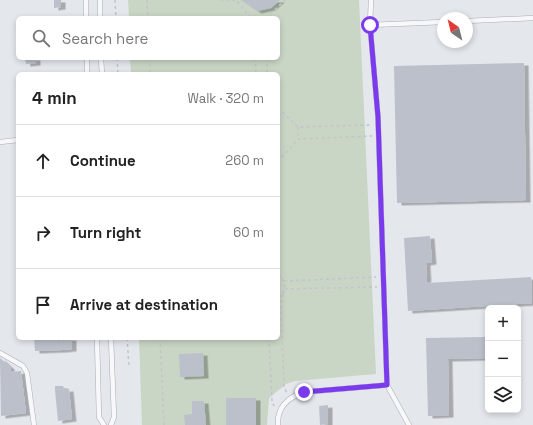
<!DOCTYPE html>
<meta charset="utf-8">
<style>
:root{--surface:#fff;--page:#f6f6f6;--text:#222;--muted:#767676;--line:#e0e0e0}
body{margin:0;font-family:"Space Grotesk",sans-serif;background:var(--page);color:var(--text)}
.controls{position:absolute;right:12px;bottom:12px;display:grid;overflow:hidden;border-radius:6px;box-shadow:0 2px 6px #0003}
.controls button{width:36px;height:36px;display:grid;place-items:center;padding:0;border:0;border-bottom:1px solid var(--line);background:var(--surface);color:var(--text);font:20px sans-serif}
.compass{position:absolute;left:437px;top:12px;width:36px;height:36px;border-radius:50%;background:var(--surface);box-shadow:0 2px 6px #0003;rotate:325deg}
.stop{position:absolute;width:12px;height:12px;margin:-9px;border:3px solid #7c3aed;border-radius:50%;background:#fff}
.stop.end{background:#7c3aed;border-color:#fff;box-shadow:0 1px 4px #0008}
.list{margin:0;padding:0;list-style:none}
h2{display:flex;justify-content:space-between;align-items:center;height:52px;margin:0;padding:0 16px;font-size:17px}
h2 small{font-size:13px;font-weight:400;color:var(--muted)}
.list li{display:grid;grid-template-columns:26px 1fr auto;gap:12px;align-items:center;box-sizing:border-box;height:72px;padding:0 16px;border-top:1px solid var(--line)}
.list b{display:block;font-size:15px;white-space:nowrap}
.list em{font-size:13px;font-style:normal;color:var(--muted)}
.icon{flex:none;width:22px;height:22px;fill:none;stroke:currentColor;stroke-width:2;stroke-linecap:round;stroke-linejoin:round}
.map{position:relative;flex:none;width:533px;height:425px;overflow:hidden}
.search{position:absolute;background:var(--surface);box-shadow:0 2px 6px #0003;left:16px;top:16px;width:264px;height:44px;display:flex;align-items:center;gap:10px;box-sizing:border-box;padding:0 14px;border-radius:6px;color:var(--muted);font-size:15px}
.panel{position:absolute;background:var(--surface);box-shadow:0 2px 6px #0003;left:16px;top:72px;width:264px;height:268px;border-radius:6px}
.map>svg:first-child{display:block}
.green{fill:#c9d6c5}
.building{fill:#bbc0ca;filter:url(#shadow)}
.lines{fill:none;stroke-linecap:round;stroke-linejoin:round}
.service-casing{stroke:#a9aeb7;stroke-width:5.5}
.path{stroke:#c2c5cb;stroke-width:1.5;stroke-dasharray:3 3;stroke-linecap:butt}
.service{stroke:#f7f8fa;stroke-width:4.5}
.route{stroke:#7c3aed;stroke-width:5}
</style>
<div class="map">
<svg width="533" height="425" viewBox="0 0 533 425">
<defs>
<filter id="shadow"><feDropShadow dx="4.5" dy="2.5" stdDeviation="0" flood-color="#0004"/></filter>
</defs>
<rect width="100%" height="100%" fill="#e4e7ec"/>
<path class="green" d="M128 0H359L376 374 295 381 286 384 269 398 267 425H142L139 338H278V74H131L130 58H278V18H129Z"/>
<g class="building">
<path d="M54 0H61V7L54 8Z"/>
<path d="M241 0H280L271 8 257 11Z"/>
<path d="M25 58H36V63L26 64Z"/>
<path d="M524 63 526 200 397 203 394 66Z"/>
<path d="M430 236 432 262 426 263 427 283 531 277 532 303 408 311 404 238Z"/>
<path d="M485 337 486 358 448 359 449 415 428 416 426 338Z"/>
<path d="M34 338H61L62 350 35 351Z"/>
<path d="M62 338H72V349L62 350Z"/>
<path d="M203 353 204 376 180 377 179 354Z"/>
<path d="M0 358 10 367 11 372 21 371 26 413 1 416Z"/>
<path d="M55 386H63L64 389 55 390Z"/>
<path d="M69 389 72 419 58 421 55 390Z"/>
<rect x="226" y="398" width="30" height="27"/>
<path d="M192 401H204L206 425H185L184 415 192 414Z"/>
<path d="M328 405V424L320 425 319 406Z"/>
</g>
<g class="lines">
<g class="service-casing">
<g id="service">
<path d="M86 0V18"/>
<path d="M100 0V18"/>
<path d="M371 0 370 25 378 117 387 385 409 425"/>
<path d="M467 21 533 18"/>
<path d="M370 25 443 22"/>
<path d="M87 58V74"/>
<path d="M101 58 102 74"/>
<path d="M0 142 18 140"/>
<path d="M97 338 99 417 104 425"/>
<path d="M0 353 23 366 27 373 34 425"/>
<path d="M111 425 114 417 111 338"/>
<path d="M278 425C277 407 288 397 305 392L387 385"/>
</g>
</g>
<g class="path">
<path d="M115 0 116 18"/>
<path d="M147 0 148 18"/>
<path d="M220 0H236L251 18"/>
<path d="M266 18 285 0"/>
<path d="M117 58 118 74"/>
<path d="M150 58V74"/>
<path d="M255 58 256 74"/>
<path d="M267 58V74"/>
<path d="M278 108 298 127 371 125"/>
<path d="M298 127V139"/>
<path d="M278 162 298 139 372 136"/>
<path d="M278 275C287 281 287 292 278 298"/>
<path d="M284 281 376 277"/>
<path d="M285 289 377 287"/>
<path d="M283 294 281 303 284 387 287 393"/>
<path d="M127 338 129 366"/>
<path d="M160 338 164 425"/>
<path d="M269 338 272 401 274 406"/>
</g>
<use href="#service" class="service"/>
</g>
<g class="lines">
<path class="route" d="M304 392 387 385 378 117 370 25"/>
</g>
</svg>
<div class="controls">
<button>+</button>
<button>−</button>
<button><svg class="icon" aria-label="layers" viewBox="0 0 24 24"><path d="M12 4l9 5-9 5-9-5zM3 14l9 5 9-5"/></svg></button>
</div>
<svg class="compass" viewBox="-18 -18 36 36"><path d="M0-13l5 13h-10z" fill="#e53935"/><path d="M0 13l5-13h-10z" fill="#767676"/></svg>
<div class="stop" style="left:370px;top:25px"></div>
<div class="stop end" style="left:304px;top:392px"></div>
<div class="search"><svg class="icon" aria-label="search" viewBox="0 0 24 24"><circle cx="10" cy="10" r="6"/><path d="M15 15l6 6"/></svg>Search here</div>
<section class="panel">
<h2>4 min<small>Walk · 320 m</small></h2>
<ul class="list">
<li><svg class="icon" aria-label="ahead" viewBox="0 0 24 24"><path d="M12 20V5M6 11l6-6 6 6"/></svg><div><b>Continue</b></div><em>260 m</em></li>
<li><svg class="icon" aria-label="right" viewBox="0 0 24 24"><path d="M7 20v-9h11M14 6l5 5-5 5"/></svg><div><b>Turn right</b></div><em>60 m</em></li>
<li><svg class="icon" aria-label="arrive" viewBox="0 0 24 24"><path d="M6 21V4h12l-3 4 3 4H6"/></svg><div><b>Arrive at destination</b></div></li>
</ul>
</section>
</div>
